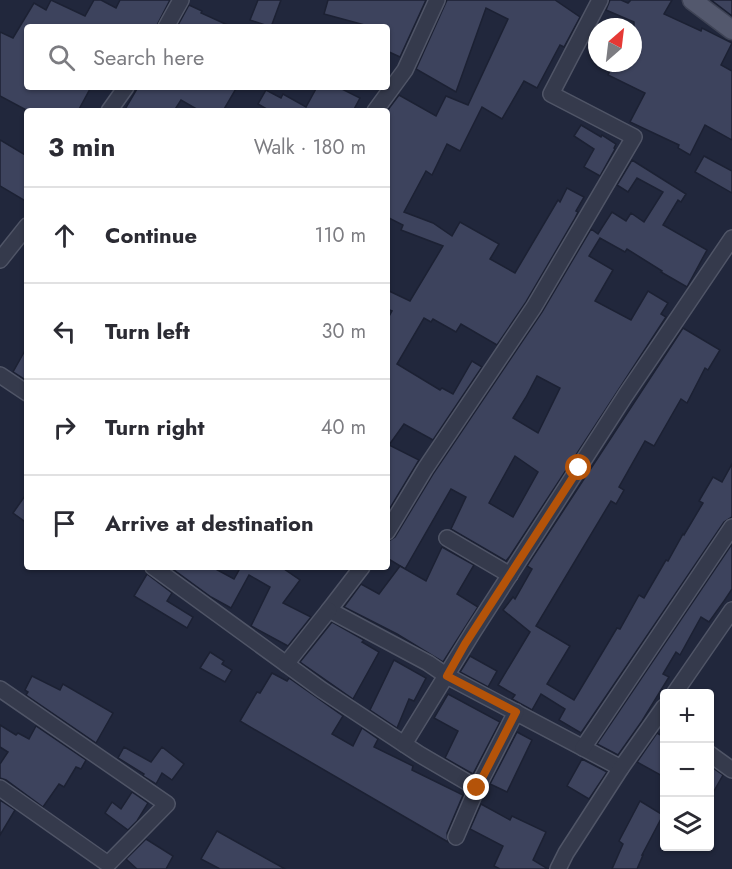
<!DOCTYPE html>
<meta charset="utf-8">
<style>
:root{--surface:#fff;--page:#f2f2f3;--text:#2b2b33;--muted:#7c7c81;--line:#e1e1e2}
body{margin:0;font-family:Jost,sans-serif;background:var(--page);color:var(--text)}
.controls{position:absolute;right:18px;bottom:18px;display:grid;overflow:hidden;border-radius:6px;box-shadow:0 2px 4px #0004}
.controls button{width:54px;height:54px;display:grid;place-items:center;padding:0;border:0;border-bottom:2px solid var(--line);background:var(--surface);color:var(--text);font:30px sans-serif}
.compass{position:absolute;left:588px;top:18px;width:54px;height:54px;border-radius:50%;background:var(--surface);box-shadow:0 2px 4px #0004;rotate:28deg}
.stop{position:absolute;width:18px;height:18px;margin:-14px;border:4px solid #b45309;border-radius:50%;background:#fff}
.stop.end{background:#b45309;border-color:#fff;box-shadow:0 2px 6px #0008}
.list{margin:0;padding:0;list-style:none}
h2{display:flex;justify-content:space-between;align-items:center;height:78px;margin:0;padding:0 24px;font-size:26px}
h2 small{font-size:20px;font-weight:400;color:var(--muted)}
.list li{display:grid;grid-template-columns:39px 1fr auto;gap:18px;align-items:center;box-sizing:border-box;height:96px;padding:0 24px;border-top:2px solid var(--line)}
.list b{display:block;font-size:22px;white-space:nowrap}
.list em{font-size:20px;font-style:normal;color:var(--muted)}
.icon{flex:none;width:33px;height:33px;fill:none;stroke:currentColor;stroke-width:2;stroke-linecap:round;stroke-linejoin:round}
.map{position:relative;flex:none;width:732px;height:869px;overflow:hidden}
.search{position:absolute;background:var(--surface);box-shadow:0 2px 4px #0004;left:24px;top:24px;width:366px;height:66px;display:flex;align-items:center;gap:15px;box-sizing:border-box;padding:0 21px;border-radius:6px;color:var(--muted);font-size:22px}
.panel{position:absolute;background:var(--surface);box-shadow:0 2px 4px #0004;left:24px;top:108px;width:366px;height:462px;border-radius:6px}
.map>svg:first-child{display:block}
.building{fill:#3d435d;stroke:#1c2133;stroke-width:1.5;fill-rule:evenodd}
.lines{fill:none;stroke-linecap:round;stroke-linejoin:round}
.minor-casing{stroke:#505567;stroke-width:18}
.major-casing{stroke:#3e4355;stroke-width:21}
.minor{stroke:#353a4c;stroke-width:15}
.major{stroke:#53586d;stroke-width:18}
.route{stroke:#b45309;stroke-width:8}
</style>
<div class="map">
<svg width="732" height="869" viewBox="0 0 732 869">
<rect width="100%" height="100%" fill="#21273c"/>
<g class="building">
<path d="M51 0 85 16 94 0H101L116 8 120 0H170L156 27H27V87H91L78 111H28L0 96V32L13 38 34 3 46 10Z"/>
<path d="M258 0H281L271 27 250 20Z"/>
<path d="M328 0H426L400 57 387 51V27H372L324 14Z"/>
<path d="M447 0H555L580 17 564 47 560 45 537 88 524 81 502 119 482 107 460 151 447 144 432 175 426 171 404 212 433 223 452 236 460 222 499 244 490 259 515 273 558 200 560 202 567 188 584 197 576 211 578 212 574 220 526 302 497 345 461 324 456 332 433 319 431 322 424 318 397 364 440 390 442 388 453 394 472 361 482 367 433 440 404 424 389 445 419 460 387 513V320L392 311 387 309V290L410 301 443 246 401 230 403 225 387 217V111L399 95 436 116 446 96 468 105 508 19 486 8 456 92 416 69Z"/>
<path d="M610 0H621L628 3 631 0H672L664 14 701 31 702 28 732 43 721 65 732 71V140L705 125 690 155 678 148 679 145 630 122 645 93 608 75 613 63H633L634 22 606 10Z"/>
<path d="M711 0H732V16Z"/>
<path d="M189 5 202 11 201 13 232 27H177Z"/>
<path d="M138 87H237L223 111H200L181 100 174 111H124Z"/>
<path d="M317 87H338L360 98 353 111H270L258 104 266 90 281 98 283 94 306 107Z"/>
<path d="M581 125 601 137 602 135 616 144 614 148 615 149 600 176 584 167 594 149 574 136Z"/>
<path d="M0 140 27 156V202L0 186Z"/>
<path d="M704 156 732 171V193L695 172Z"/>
<path d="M632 160 686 194 681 202 678 200 663 225 707 250 687 287 661 272 662 271 627 249 625 252 600 238 589 256 613 270 595 301 631 320 648 291 668 303 661 314 666 317 510 556 506 561 451 529 466 497 451 489 405 569 387 558V542L395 537 433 474 542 312 591 229 598 234 612 212 626 221 631 213 644 222 663 192 637 178 628 192 617 185ZM537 376 560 388 538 433 513 418 526 397ZM515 456 538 472 513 517 489 503Z"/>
<path d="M683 328 720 350 708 370 705 368 687 403 681 399 654 446 645 441 619 487 624 490 616 504 611 501 536 626 570 646 547 684 574 700 617 628 620 629 639 595 644 598 666 560 668 561 683 534 684 535 703 503 699 501 713 477 722 482 732 464V517L724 522 581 733 559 720 565 709 541 694 532 710 512 699 515 695 498 685 530 632 503 610 513 597 515 599 532 569 527 566Z"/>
<path d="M27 347V381L13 372Z"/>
<path d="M27 493V523L13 513Z"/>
<path d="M732 544V589L724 601 709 622 701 617 680 655 676 652 663 674 669 677 642 721 618 755 597 744Z"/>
<path d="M442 547 474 565 457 594 478 607 443 662 397 634 344 607 361 584 379 594 400 566 426 581Z"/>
<path d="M170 567H212L234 579 239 570 234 567H281L300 580 283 603 311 617 288 646 251 626 270 587 249 575 231 608 211 597Z"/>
<path d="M147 574 172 593 167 601 193 617 187 628 134 596Z"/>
<path d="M332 622 364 640 362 642 379 652 353 699 300 662Z"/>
<path d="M210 652 224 661 222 664 232 670 225 682 200 668Z"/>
<path d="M470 656 497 671 488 687 460 672Z"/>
<path d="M394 660 426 678 414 701 409 699 397 728 370 710Z"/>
<path d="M272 673 287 681 289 678 343 716 332 734 353 746 362 728 378 739 374 747 413 766 412 770 463 795 447 833 448 842 240 721 257 692 260 693Z"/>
<path d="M32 676 60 690 63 684 113 713 96 743 26 695 28 692 25 690Z"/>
<path d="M448 694 500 722 473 774 445 758 458 731 434 718Z"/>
<path d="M0 725 16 735 18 733 29 739 36 726 86 760 81 769 76 767 64 787 59 784 43 807 6 780 0 778V764L8 752 0 747Z"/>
<path d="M517 732 532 740 507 792 490 784Z"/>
<path d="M657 733 664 737V777L637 762Z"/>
<path d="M124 747 151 762 162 747 184 764 172 780 162 773 156 784 143 776 144 774 118 758Z"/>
<path d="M582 759 607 772 589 799 567 786Z"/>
<path d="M710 766 723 775 710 798Z"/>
<path d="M132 792 148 803 137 821 128 830 105 813 112 802 121 809Z"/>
<path d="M0 800 15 810 0 835Z"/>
<path d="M640 801 663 815 642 855H643L637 869H612L623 844 619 841Z"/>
<path d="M481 804 510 820 512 816 546 832 533 860 548 869H500L494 866 503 846 470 829Z"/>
<path d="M217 831 285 869H220L201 859Z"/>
<path d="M146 839 173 856 166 869H137L126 859Z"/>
</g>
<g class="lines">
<g class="minor-casing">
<g id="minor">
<path d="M166 27 181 0"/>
<path d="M109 111 126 87"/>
<path d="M375 111 405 70 437 0"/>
<path d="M0 260 27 226"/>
<path d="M0 375 27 393"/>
<path d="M387 532 425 469 534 307 634 137 551 94 600 0"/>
<path d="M447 538 510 575"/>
<path d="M153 567 322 690 419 754 477 788"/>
<path d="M362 567 329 610 428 663 447 676 621 768"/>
<path d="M286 664 329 610"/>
<path d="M0 689 167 804 108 864 0 788"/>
<path d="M674 694 732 610"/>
<path d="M404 744 473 632 625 396 732 238"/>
<path d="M583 748 732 527"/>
<path d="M710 754 732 770"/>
<path d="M456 837 477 788 516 712"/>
<path d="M558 869 566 853 621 768 664 707"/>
</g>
</g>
<g class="major-casing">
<path id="major" d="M692 0 732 30"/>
</g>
<use href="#minor" class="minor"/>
<use href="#major" class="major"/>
</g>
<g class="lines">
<path class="route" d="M477 788 516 712 447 676 465 644 579 468"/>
</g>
</svg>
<div class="controls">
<button>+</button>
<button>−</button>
<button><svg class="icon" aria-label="layers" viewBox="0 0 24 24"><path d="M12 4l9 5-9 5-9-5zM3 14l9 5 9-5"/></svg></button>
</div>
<svg class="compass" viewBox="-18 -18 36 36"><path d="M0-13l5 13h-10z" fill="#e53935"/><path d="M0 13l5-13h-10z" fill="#7c7c81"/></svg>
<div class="stop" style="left:579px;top:468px"></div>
<div class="stop end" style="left:477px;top:788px"></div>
<div class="search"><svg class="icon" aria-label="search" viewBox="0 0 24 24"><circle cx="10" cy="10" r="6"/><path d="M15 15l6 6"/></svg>Search here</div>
<section class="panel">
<h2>3 min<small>Walk · 180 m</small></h2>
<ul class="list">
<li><svg class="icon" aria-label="ahead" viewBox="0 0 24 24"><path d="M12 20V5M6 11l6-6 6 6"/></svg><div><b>Continue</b></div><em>110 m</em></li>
<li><svg class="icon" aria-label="left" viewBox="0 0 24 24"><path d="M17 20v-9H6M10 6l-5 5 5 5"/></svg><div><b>Turn left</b></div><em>30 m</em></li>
<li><svg class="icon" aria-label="right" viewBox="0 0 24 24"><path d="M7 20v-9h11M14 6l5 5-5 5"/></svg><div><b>Turn right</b></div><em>40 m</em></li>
<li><svg class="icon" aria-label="arrive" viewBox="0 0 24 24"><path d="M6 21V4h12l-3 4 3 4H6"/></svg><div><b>Arrive at destination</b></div></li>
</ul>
</section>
</div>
